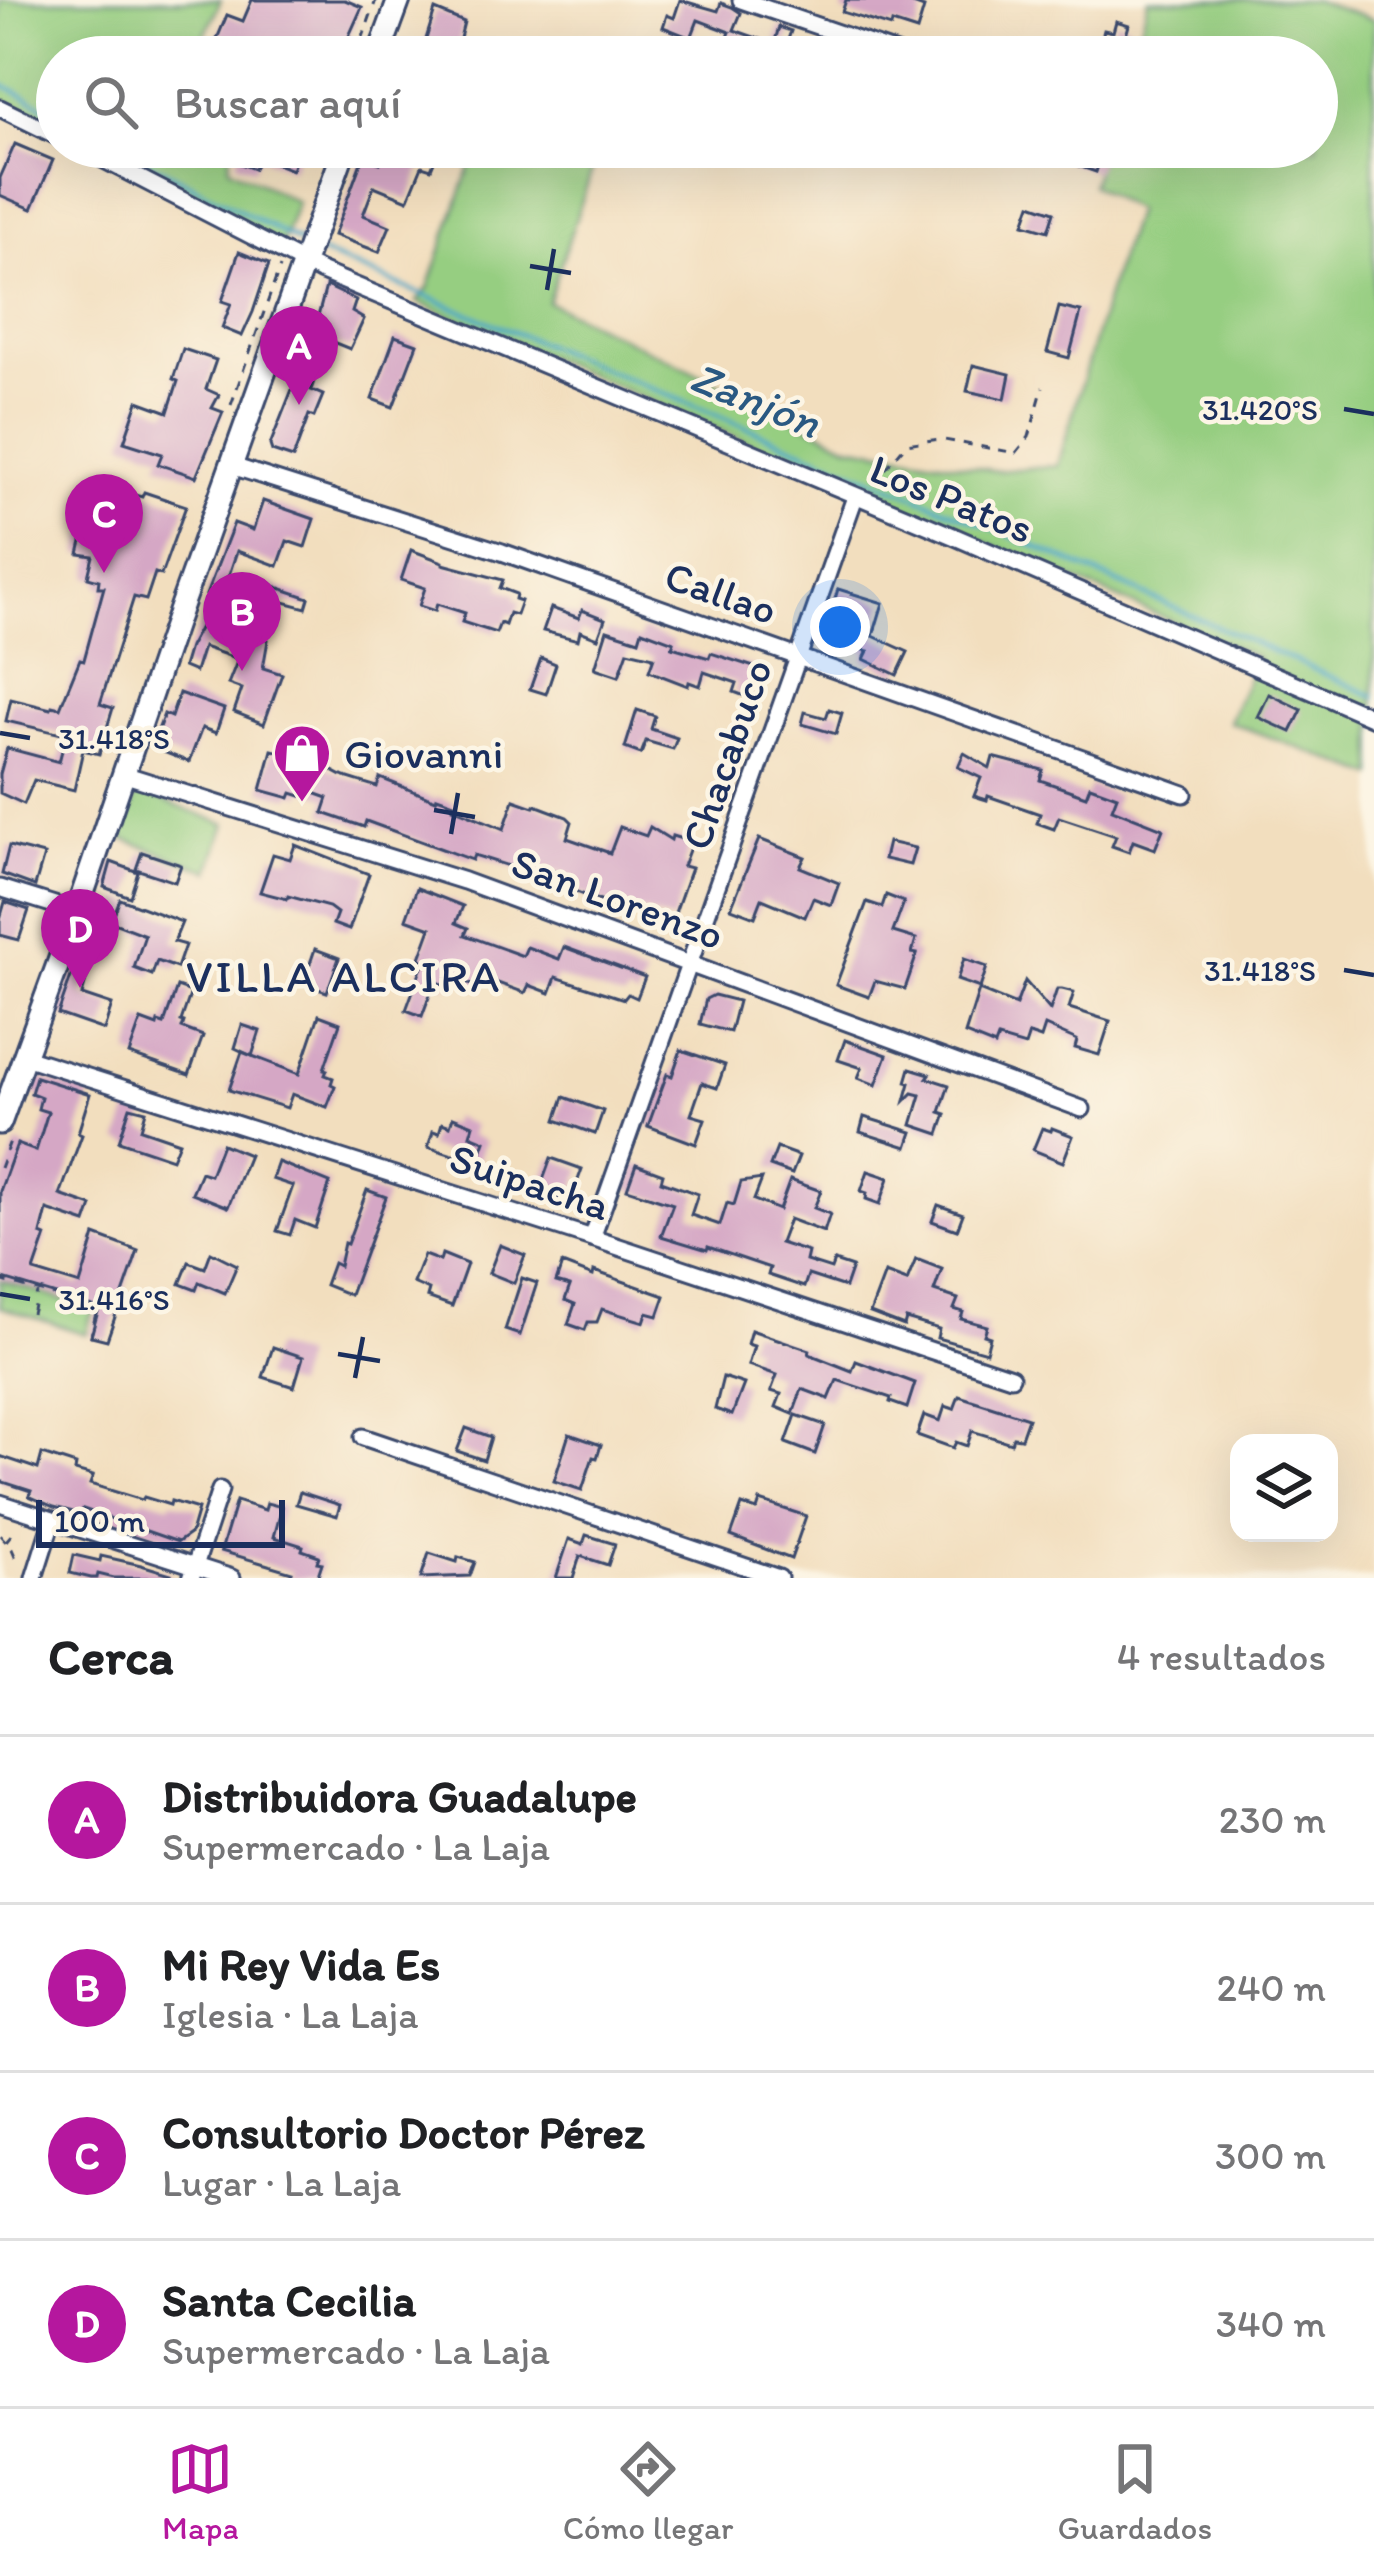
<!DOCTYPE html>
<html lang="es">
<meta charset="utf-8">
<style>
:root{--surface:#fff;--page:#f6f6f6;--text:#202124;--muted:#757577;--line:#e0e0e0;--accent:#b5179e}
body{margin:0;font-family:Itim,sans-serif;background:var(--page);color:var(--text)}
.controls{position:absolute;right:36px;bottom:36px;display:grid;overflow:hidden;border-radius:24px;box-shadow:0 12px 48px #0002}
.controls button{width:108px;height:108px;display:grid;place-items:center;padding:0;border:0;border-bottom:3px solid var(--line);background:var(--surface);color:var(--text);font:60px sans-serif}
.scale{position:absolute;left:36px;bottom:30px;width:249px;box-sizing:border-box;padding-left:12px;border:6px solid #1b2f5e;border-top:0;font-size:33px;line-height:42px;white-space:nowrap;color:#1b2f5e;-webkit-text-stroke:9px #fcf5e5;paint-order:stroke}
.you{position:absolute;left:840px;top:627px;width:42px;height:42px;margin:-30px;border:9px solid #fff;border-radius:50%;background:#1a73e8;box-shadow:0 0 0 18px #1a73e833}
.badge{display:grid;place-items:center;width:78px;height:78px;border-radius:50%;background:var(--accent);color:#fff;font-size:39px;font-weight:700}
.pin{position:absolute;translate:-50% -99px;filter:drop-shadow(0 3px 6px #0008)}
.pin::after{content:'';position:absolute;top:63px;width:42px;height:36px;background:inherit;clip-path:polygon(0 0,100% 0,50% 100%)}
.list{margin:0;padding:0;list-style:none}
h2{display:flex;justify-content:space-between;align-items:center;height:156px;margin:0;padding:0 48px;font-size:51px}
h2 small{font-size:39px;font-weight:400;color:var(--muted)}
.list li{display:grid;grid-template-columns:78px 1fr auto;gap:36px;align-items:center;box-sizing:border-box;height:168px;padding:0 48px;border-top:3px solid var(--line)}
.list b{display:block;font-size:45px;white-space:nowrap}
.list p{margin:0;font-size:39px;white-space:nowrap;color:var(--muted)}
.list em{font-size:39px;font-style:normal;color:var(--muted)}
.icon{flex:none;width:66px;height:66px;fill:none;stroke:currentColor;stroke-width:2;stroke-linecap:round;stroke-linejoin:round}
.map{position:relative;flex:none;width:1374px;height:1578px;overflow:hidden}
.search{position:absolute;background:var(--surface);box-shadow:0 12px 48px #0002;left:36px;right:36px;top:36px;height:132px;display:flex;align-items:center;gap:30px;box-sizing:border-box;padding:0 42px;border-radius:66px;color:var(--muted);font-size:45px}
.sheet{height:828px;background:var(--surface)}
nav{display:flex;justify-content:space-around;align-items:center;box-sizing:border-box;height:168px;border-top:3px solid var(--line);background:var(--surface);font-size:33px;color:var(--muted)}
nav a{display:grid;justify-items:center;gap:6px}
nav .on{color:var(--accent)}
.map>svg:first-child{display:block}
.green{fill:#96ce81;stroke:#587e70;stroke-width:3}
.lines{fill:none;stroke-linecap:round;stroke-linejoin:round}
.stream{stroke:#47a6c6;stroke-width:4.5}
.building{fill:#d5a7c5}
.street-casing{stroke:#3b496c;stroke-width:21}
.secondary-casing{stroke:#3b496c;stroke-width:27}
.path{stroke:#3b496c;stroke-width:3;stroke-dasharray:9 9;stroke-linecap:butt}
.street{stroke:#fff;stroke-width:15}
.secondary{stroke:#fff;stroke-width:21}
.ticks{fill:none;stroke:#1b2f5e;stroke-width:4.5}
.labels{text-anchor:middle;stroke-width:9;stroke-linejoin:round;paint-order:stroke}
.street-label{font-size:42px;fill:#1b2f5e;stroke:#fcf5e5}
.poi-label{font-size:42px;fill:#1b2f5e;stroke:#fcf5e5;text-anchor:start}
.water-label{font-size:45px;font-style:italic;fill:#2a5982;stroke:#fcf5e5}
.neighbourhood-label{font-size:45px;letter-spacing:3px;fill:#1b2f5e;stroke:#fcf5e5}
.ticks-label{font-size:30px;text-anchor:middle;fill:#1b2f5e;stroke:#fcf5e5;stroke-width:9;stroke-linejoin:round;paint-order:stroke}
</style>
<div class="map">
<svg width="1374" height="1578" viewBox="0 0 1374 1578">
<rect width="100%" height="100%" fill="#fcf5e5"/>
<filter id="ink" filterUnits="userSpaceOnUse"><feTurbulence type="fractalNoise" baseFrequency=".00833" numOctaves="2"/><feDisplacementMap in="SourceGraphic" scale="24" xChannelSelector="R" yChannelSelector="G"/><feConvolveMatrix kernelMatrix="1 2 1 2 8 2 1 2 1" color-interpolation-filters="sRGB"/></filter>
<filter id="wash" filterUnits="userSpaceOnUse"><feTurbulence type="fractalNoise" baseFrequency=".004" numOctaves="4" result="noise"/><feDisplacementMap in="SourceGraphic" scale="48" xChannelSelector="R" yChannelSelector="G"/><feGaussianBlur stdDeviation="2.7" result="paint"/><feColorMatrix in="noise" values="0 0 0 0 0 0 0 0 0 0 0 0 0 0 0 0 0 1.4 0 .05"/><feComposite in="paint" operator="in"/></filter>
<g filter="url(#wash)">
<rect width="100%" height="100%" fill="#f2debe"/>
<g class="green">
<path d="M0 0H221L196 55 199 57H57V127L0 99Z"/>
<path d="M1148 0H1313L1374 20V776L1229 722 1257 657 417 302 428 288 477 147H575L597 155 548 302 849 445 998 471 1058 465 1112 279 1135 210 1091 185 1104 147H1317V57H1134Z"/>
<path d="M97 147H231L229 167 297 202 281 247 206 201Z"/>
<path d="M137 791 226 824 210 871 121 838Z"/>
<path d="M0 1280 93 1310 86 1334 0 1307Z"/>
</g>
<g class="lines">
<g class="stream">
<path d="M0 83 57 113"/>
<path d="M120 147 301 243"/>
<path d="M316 251 1000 531 1374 696"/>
</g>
</g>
<g id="blocks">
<g class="building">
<path d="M252 0H345L362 7 349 36 354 40 347 57H313L285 45 279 57 241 41 235 57 212 51 227 15 243 21Z"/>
<path d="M680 0 718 11 721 3 732 7 741 13 734 30 774 44 779 27 791 31 785 48 805 57H743L723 50 730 32 698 20 691 38 663 27 667 15 674 18Z"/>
<path d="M846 0H902L924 8 917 31 892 23 891 27 842 12Z"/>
<path d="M435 10 464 22 459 42 494 57H436L422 52Z"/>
<path d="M1116 21 1129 25 1122 50 1100 44 1104 30 1113 32Z"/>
<path d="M15 144 53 160 32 209 0 195V178Z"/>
<path d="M235 147H283L298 153 292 170 259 157 254 169 236 162 240 150Z"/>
<path d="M386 147H440L431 169 422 166 408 200 374 186 363 215 390 226 379 252 334 235 363 157 380 163Z"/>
<path d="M1069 147H1104L1096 172 1064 161Z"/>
<path d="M1031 204 1054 212 1048 231 1024 224Z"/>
<path d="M239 252 269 264 253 312 242 336 222 328 231 304 222 301Z"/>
<path d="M326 286 356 300 352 312 364 319 350 349 328 340 311 390 323 395 314 417 309 415 293 458 272 451 270 445 297 377 294 373 309 330 314 332Z"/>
<path d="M1059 307 1081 312 1069 358 1047 352Z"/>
<path d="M395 336 417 344 393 407 372 399Z"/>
<path d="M183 349 216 360 206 389 219 395 212 408 223 412 196 477 158 464 162 454 124 442 138 401 168 412 178 381 173 379Z"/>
<path d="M973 365 1010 374 1005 399 967 391Z"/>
<path d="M144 492 186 506 161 575 155 573 146 600 134 597 100 704 113 708 99 754 83 750 74 790 34 780 24 804 0 793V774L7 748 59 762 66 735 6 721 11 699 51 709 52 706 60 708 80 659 84 660 104 587H98L99 580 88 577 93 556 79 554 84 533 92 535 106 497 131 506 135 495 142 497Z"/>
<path d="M263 501 314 519 305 547 287 541 278 566 237 551 227 581 254 594 246 630 268 640 263 668 282 674 264 724 234 712 242 689 228 684 238 659 203 647 195 672 183 667 189 647 215 599 206 595 234 523 253 530Z"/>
<path d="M411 550 443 562V564L503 580 500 588 516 594 515 599 521 601 516 615 509 613 505 625 500 623 496 633 462 622 465 613 437 604 435 611 419 606 425 588 401 580Z"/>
<path d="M265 583 309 598 306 608 261 596Z"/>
<path d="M838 589 883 603 873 636 908 652 897 675 864 659 868 651 823 638Z"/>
<path d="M551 608 579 618 582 610 605 619 598 638 580 631 578 640 543 631Z"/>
<path d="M607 630 639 640 642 630 674 642 672 647 709 658 711 653 760 669 750 698 734 692 737 683 704 672 700 686 689 682 688 686 649 671 654 657 628 651 619 676 595 668Z"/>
<path d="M541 658 556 664 546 694 530 689Z"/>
<path d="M179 693 224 709 216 733 202 728 189 762 161 751 155 738 164 714 171 717Z"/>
<path d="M1269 694 1302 710 1291 732 1258 717Z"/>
<path d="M829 709 842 713 836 734 802 724 805 712 826 718Z"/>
<path d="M637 710 655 716 651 729 677 738 673 749 646 741 641 754 625 748Z"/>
<path d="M272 750 304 758 305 756 342 776 377 787 380 778 436 800 437 797 454 803 453 808 504 829 514 800 534 807 535 805 567 817 572 822 567 838 610 853 620 827 646 836 650 827 671 840 672 836 692 842 683 866 691 868 672 921 623 904 621 909 569 889 573 877 548 869 542 884 516 875 518 869 474 855 472 860 366 821 364 827 323 813 328 798 303 789 301 796 292 793 290 798 261 790Z"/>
<path d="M964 753 990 768 993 757 1043 770 1040 780 1086 796 1090 786 1117 796 1112 809 1163 829 1155 849 1133 841 1129 852 1112 846 1116 836 1059 817 1054 829 1037 823 1040 814 988 796 987 800 974 796 981 778 958 767Z"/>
<path d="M759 839 805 857 800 867 839 883 831 905 813 898 805 917 762 899 755 917 731 908Z"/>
<path d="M888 842 915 848 910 865 884 859Z"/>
<path d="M295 845 369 874 349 930 333 924 337 913 329 907 288 896 287 899 260 892 273 854 290 859Z"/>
<path d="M9 846 44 855 35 886 2 874Z"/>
<path d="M142 852 181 865 175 882 136 869Z"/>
<path d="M111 862 138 872 130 897 104 887Z"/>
<path d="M417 888 463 906 456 923 468 928 465 935 523 956 527 947 559 959 564 947 645 977 637 998 628 994 624 999 556 977 550 993 529 985 525 993 487 979 483 989 450 977 447 986 435 981 422 1016 406 1010 424 961 420 958 431 928 406 919Z"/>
<path d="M886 895 904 902 893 932 916 939 912 953 917 954 905 989 875 981 869 997 836 985 867 902 882 907Z"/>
<path d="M120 899 182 922 174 942 185 945 177 968 157 961 152 975 134 968 145 935 111 922Z"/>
<path d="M5 902 29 910 19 940 0 935V919Z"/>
<path d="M315 949 339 958 327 992 303 984Z"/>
<path d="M964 959 987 967 980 988 957 980Z"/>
<path d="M74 968 88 973 82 995 112 1005 104 1030 58 1014Z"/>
<path d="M1025 981 1050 1010 1057 989H1062L1074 992 1069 1008 1110 1021 1099 1055 1075 1048 1077 1040 1045 1026 1041 1038 1029 1034 1025 1046 998 1038 995 1046 965 1034 979 990 1016 1005Z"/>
<path d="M177 987 191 992 181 1021 184 1022 182 1028 203 1036 189 1075 129 1054 141 1020 157 1026 158 1022 164 1024Z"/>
<path d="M714 995 738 1001 730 1032 700 1024 706 999Z"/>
<path d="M319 1015 340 1023 324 1069 327 1070 325 1075 333 1078 331 1084 335 1086 327 1107 292 1094 287 1108 229 1090 242 1052 299 1074Z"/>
<path d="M242 1025 260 1031 252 1056 235 1048Z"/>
<path d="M845 1040 887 1055 876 1085 858 1078 862 1068 838 1060Z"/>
<path d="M681 1050 725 1065 717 1088 702 1083 691 1115 705 1119 696 1144 648 1126 667 1074 672 1076Z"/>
<path d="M910 1068 930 1074 927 1078 949 1085 940 1112 946 1114 939 1134 912 1125 921 1095 913 1093 905 1101 910 1083 906 1082Z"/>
<path d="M36 1077 90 1094 78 1133 82 1135 60 1195 92 1206 86 1223 47 1210 41 1234 46 1236 34 1271 80 1285 95 1235 138 1251 107 1340 91 1336 99 1308 0 1278V1191L17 1144 36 1151 48 1112 38 1109 41 1097 31 1093Z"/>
<path d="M564 1097 603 1111 595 1134 556 1120Z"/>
<path d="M130 1107 146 1111 141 1129 179 1142 172 1159 119 1141Z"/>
<path d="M453 1117 473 1125 470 1135 485 1141 477 1163 428 1147 433 1131 439 1133 442 1123 450 1126Z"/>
<path d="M864 1117 912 1132 907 1147 860 1132Z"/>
<path d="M1042 1128 1051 1131 1052 1128 1073 1136 1063 1162 1033 1150Z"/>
<path d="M222 1144 249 1155 228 1207 192 1193 201 1172 210 1175Z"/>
<path d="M777 1148 799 1156 792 1174 770 1166Z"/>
<path d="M551 1158 582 1169 570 1202 539 1191Z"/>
<path d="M278 1162 330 1183 315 1228 295 1220 290 1235 277 1231 293 1186 272 1179Z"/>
<path d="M636 1164 663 1174 661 1181 698 1194 691 1215 720 1225 727 1203 734 1205 741 1182 762 1179 754 1200 779 1210 790 1180 821 1191 814 1208 830 1214 824 1232 789 1219 780 1243 808 1252 806 1261 831 1269 834 1261 852 1267 845 1287 808 1275 804 1287 768 1275 770 1268 708 1247 707 1250 661 1236 673 1204 627 1189Z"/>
<path d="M868 1171 889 1178 880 1204 866 1199 867 1193 861 1191Z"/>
<path d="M367 1190 386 1197 350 1295 325 1285 333 1263 339 1266 344 1243 347 1244Z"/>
<path d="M938 1205 963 1214 957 1230 932 1221Z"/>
<path d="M500 1245 525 1255 514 1283 489 1273Z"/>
<path d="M211 1252 237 1265 225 1293 199 1282 196 1290 180 1284 189 1262 205 1268Z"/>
<path d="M442 1254 467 1264 452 1306 427 1297 429 1290 413 1283 424 1255 440 1261Z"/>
<path d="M916 1259 942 1269 934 1291 958 1299 954 1309 963 1312 961 1319 987 1326 984 1335 990 1337 986 1352 937 1338 939 1329 906 1319 904 1326 870 1313 885 1273 907 1281Z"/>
<path d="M562 1264 593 1276 594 1271 665 1296 658 1316 647 1313 644 1322 602 1309 597 1322H588L585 1330 568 1324 575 1304 565 1300 570 1286 556 1282Z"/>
<path d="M522 1278 537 1283 520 1335 505 1330Z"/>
<path d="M751 1330 810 1350 809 1354 852 1371 856 1361 915 1383 907 1408 890 1402 891 1398 837 1380 829 1399 802 1389 793 1414 776 1407 781 1394 771 1391 777 1375 748 1365 754 1346 747 1344Z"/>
<path d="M273 1347 303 1357 294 1387 263 1377Z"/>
<path d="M723 1377 744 1384 732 1415 715 1409Z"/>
<path d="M959 1396 1028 1418 1021 1438 1013 1437 1011 1443 972 1431 967 1446 956 1442 953 1448 917 1435 924 1415 940 1421 945 1406 954 1409Z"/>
<path d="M796 1415 825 1425 815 1454 786 1443Z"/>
<path d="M466 1428 491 1437 484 1460 457 1451Z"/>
<path d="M569 1434 601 1445 597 1458 593 1457 582 1490 554 1481Z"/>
<path d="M42 1454 76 1465 75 1471 93 1476 90 1484 142 1500 144 1497 170 1505 171 1501 198 1509 191 1533 178 1542 83 1509 81 1514 54 1507 29 1496 31 1491 0 1481V1456L38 1469Z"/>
<path d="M300 1492 340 1505 337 1516 296 1504Z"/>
<path d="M236 1501 265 1510 267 1503 282 1507 274 1537 303 1546 302 1550 319 1556 317 1562 322 1563 317 1578H290L292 1572 221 1551Z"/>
<path d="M760 1501 806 1516 791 1559 731 1536 742 1505 757 1510Z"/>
<path d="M586 1535 615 1544 608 1565 580 1556 573 1578H556L569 1539 583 1544Z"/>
<path d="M429 1553 457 1562 458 1557 475 1562 470 1576 421 1578Z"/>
<path d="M74 1555 100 1561 101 1556 141 1565 171 1574 170 1578H114L98 1574 97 1578H91L70 1573Z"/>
</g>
</g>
</g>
<g filter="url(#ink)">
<use href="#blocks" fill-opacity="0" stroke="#3b496c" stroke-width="3"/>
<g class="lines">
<g class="street-casing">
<g id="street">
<path d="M741 0 908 57"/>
<path d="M0 108 57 136"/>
<path d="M79 147 320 271 953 536 1374 718"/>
<path d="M232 466 502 552 1184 794"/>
<path d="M123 774 464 881 1082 1109"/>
<path d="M0 888 77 912"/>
<path d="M25 1057 592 1238 1011 1377"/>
<path d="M592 1238 855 497"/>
<path d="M363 1437 779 1578"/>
<path d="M0 1503 232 1578"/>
<path d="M34 1578 52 1521"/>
<path d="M191 1578 220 1490"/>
</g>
</g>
<g class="secondary-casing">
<g id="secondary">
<path d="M378 57 399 0"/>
<path d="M0 1123 69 934 181 606 345 147"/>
</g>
</g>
<g class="path">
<path d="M356 57 376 0"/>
<path d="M231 405 280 267"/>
<path d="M874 483 906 444 939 439 1016 453 1029 437 1043 387"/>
<path d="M0 1168 10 1141"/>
<path d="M0 1280 97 1308 91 1336 93 1325"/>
<path d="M32 1314 37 1293"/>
<path d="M0 1535 12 1549 19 1565"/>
<path d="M6 1541 17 1528"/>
</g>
<use href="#street" class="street"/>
<use href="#secondary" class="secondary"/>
</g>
</g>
<path class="ticks" d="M530 266 571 273M547 290 554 249M1344 409 1374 414M0 733 30 738M434 810 475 817M451 834 458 793M1344 970 1374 975M0 1294 30 1299M338 1354 380 1361M355 1378 363 1337"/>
<defs>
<g id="shop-pin" transform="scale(3)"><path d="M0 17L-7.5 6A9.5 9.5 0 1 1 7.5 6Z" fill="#b5179e" stroke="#fcf5e5"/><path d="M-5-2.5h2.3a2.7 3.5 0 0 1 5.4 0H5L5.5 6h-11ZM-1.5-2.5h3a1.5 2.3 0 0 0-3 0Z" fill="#fff"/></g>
</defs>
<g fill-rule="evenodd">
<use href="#shop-pin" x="302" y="753"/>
</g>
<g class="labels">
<g class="street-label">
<text transform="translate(952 498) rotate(22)" y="15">Los Patos</text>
<text transform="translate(721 592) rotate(19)" y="15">Callao</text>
<text transform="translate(726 754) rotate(-71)" y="15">Chacabuco</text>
<text transform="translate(618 898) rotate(20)" y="15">San Lorenzo</text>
<text transform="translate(530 1181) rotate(18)" y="15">Suipacha</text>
</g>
<g class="poi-label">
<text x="344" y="768">Giovanni</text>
</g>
<g class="water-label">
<text transform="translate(756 399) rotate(22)" y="16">Zanjón</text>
</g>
<g class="neighbourhood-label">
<text x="344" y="992">VILLA ALCIRA</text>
</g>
</g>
<g class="ticks-label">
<text x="1260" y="420">31.420°S</text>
<text x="114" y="749">31.418°S</text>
<text x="1260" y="981">31.418°S</text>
<text x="114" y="1310">31.416°S</text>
</g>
</svg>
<div class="controls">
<button><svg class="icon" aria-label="layers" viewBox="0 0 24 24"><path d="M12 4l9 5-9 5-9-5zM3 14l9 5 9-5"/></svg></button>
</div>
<div class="scale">100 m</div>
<div class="you"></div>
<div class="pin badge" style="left:299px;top:405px">A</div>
<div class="pin badge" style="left:242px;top:671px">B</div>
<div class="pin badge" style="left:104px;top:573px">C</div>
<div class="pin badge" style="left:80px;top:988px">D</div>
<div class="search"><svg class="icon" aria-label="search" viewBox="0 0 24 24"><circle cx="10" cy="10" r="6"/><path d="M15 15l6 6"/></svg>Buscar aquí</div>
</div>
<section class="sheet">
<h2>Cerca<small>4 resultados</small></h2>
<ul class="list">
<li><span class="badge">A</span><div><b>Distribuidora Guadalupe</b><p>Supermercado · La Laja</p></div><em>230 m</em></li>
<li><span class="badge">B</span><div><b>Mi Rey Vida Es</b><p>Iglesia · La Laja</p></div><em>240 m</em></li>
<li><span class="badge">C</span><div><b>Consultorio Doctor Pérez</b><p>Lugar · La Laja</p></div><em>300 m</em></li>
<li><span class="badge">D</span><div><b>Santa Cecilia</b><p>Supermercado · La Laja</p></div><em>340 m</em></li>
</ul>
</section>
<nav>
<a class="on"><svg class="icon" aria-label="map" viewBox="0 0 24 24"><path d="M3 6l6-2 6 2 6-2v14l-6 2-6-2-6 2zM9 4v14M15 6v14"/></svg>Mapa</a>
<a><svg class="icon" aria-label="directions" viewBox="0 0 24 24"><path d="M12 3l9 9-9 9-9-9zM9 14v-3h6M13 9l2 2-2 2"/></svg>Cómo llegar</a>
<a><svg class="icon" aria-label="saved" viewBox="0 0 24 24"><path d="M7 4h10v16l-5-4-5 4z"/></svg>Guardados</a>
</nav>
